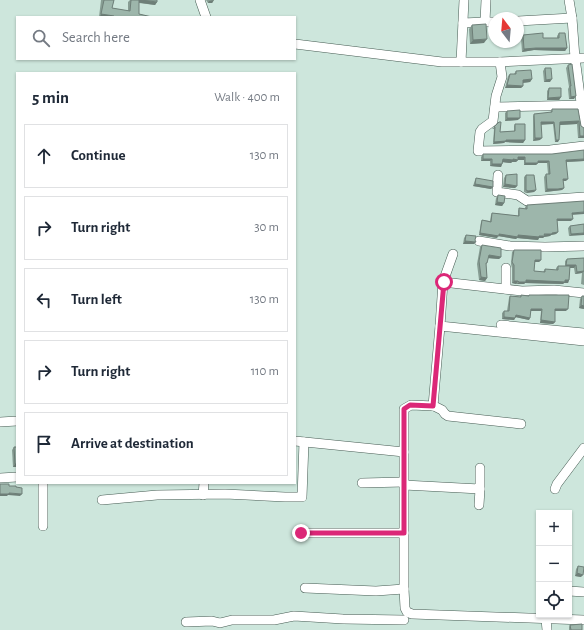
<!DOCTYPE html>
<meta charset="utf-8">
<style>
:root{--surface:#fff;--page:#f6f6f7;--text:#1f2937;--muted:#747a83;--line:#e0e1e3}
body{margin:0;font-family:"Alegreya Sans",sans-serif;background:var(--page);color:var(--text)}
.controls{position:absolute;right:12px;bottom:12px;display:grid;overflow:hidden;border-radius:0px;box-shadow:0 1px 3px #0004}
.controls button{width:36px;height:36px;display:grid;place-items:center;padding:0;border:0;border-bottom:1px solid var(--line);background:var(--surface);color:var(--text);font:20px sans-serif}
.compass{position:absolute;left:488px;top:12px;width:36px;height:36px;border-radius:50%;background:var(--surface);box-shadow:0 1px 3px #0004;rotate:344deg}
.stop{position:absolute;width:12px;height:12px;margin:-9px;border:3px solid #db2777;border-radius:50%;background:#fff}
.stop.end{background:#db2777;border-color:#fff;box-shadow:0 1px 4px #0008}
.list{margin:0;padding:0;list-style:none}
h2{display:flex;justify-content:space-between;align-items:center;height:52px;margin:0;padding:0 16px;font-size:17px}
h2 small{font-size:13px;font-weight:400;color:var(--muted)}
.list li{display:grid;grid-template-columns:26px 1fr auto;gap:12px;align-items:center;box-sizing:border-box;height:64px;margin:0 8px 8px;padding:0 8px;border:1px solid var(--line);border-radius:0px}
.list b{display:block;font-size:15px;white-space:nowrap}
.list em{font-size:13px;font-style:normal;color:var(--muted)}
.icon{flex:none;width:22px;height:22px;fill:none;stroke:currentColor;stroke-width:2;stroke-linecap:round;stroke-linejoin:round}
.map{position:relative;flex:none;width:584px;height:630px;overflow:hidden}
.search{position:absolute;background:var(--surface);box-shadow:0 1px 3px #0004;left:16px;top:16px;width:280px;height:44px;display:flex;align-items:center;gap:10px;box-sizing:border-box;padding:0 14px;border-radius:0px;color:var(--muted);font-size:15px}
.panel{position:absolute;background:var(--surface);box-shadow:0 1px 3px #0004;left:16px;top:72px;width:280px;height:412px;border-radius:0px}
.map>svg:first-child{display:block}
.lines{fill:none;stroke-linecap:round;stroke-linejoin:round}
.minor-casing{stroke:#465c53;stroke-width:10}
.minor{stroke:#fff;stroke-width:9}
.wall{fill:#879d93}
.shaded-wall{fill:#6e7f78}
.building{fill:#9db6ab;stroke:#6e7f78}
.route{stroke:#db2777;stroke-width:5}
</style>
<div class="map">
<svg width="584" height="630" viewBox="0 0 584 630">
<rect width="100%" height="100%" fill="#cde6dc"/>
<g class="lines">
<g class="minor-casing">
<g id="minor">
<path d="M200 0 206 17"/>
<path d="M486 0 485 22H494"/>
<path d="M569 0 572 18 575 58 584 125"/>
<path d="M518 21 572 18"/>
<path d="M463 23 485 22"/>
<path d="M295 44 442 62H500L584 58"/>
<path d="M461 62 464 0"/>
<path d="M500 62 502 77 496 96 493 121 482 129 480 132 478 151 550 150 584 146"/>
<path d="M495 107 584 105"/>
<path d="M498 175 497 192 518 195 527 201 584 197"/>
<path d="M479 241 510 246 545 247 584 246"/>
<path d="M453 254 443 282 440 326 584 341"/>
<path d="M506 268V289"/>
<path d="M443 282 522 291 554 290 584 293"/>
<path d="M501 325 584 333"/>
<path d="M433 406 440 326"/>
<path d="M0 422 17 421"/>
<path d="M295 441 404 452V409L411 405 434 406 442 410 445 414 448 416 521 424"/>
<path d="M404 452V589L405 608 407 612 412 614 584 620"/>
<path d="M0 478 17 477"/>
<path d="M43 483V526"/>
<path d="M362 483 404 482"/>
<path d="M404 485 480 489V468"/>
<path d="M555 489 557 484 584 448"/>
<path d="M203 495 204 483"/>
<path d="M102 500 157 495 225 494 285 497H302L304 442"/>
<path d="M479 505 480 489"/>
<path d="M301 533H404"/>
<path d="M305 588 376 591 404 589"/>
<path d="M569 591 584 592"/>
<path d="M546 619 547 630"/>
<path d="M186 622 212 621 220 623 232 620H274L294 616 343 619 404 620"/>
</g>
</g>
<use href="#minor" class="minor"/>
</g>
<g class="wall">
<path d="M101 0H114L112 8 128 11V2L130 0H157V2L155 5 139 3V14L152 17H99Z"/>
<path d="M206 0H214L212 3H208Z"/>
<path d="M472 25 484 43 470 44 469 29Z"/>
<path d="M559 33 567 48 565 51 534 50 522 52 521 38 523 35 543 38H557V36Z"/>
<path d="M568 65 574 99H569L568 89 569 87 566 68Z"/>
<path d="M545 68 550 82H544L543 71Z"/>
<path d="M516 71 532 79 530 82 523 83V86L521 88H505L508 76 510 74H514Z"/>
<path d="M549 88 561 97 559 100H547V91Z"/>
<path d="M552 109H578L581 126 584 138H578L577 124 560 125 558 142H555L553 124H541L540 140 533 141V116L534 114 550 113Z"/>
<path d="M507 111 518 120 505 121V113Z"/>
<path d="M499 122 500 132 514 131V126L515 124 525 140 523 143 505 142 504 143 493 144 494 129H492Z"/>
<path d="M483 154 584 161 567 162 566 181H563L564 188 562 190 545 192 544 177 546 174H548L547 163H538L536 165H524V160H518L516 162H512L511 163 503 162 501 167 490 166V161H481V157Z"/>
<path d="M506 175 517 186 515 188 503 187 504 178Z"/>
<path d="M526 175 536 190 534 192 526 193 524 192V177Z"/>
<path d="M476 178 493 187 491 189 473 186 475 180Z"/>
<path d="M498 195 504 203 502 206 495 205 496 198Z"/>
<path d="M527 205 572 215 571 221H557L558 232 556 234 551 235 550 236 544 237 543 238H539L538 240 517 238 516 239 498 236 497 238 479 235 481 222 482 220 490 221 491 215 492 213 518 216V211L519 208 525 209V207Z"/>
<path d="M584 224 569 236 568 228 570 226Z"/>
<path d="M466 235 474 244H463L464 238Z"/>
<path d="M482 245 501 257 499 259 488 258 486 265 487 278 485 281 479 280 477 264 480 247Z"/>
<path d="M514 250 541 260 539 262H535L534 271 543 272 545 269 556 270V268L558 266H565V261L567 259 584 258V285L581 284 582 273 575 274 574 268H570L569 280 568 283H564L563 284 525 283 524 284H516L512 283V268L511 264 512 252Z"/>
<path d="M521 295 528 296 529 295 566 311H555V322L553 324 540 323 541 311H531L529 320 516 317 514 320 502 319V313L504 311H507L509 298 510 296 520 297Z"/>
<path d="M582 296H584V309L579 308 580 299Z"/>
<path d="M14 447 17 467H13L12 450Z"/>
<path d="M578 566 581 577 575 576 576 569Z"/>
<path d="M570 625 582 630H569V627Z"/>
</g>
<g class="shaded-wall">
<path d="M136 0H141L157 2 155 5 135 2Z"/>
<path d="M214 0 212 3H208L209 1Z"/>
<path d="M101 14 114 16V17H100Z"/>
<path d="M487 39 484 43 470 44 473 40Z"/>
<path d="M536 48H567L565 51 534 50 522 52 524 49Z"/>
<path d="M532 79 530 82 521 83 523 80Z"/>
<path d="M552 79 550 82H544L546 80Z"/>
<path d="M507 85 523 86 521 88H505Z"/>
<path d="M576 96 574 99H569L571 97Z"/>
<path d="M561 97 559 100H547L548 98Z"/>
<path d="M507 118H520L518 120 505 121Z"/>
<path d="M579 121 577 124 559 125 560 122Z"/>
<path d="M541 122H554L553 124 539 125Z"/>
<path d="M580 136H584V138H578Z"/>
<path d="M535 138H542L540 140 533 141Z"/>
<path d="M506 140H525L523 143 505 142 504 143 493 144 494 142Z"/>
<path d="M556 140H559L558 142H555Z"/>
<path d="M518 157H525L524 160H517H518L516 162H512L511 163 501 162 503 159H513Z"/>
<path d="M483 159H492L490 161H481Z"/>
<path d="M584 159V161L565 162 566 160Z"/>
<path d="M538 161H549L547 163H538L536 165H524L525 163Z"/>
<path d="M492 164H502L501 167 490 166Z"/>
<path d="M563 179H568L566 181H561Z"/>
<path d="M475 184 493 187 491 189 473 186Z"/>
<path d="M505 184 517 186 515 188 503 187Z"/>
<path d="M564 188 562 190 545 192 547 189Z"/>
<path d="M536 190 534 192 526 193 528 191Z"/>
<path d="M497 202 504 203 502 206 495 205Z"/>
<path d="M584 212V214L571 215 572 213Z"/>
<path d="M557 219H573L571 221H555Z"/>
<path d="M558 232 556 234 551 235 550 236 544 237 543 238H539L538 240 517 238 516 239 498 236 497 238 479 235 480 233 539 236 552 233Z"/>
<path d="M584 233V235L569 236 571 234Z"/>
<path d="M465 241 476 242 474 244H463Z"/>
<path d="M489 255 501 257 499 259 487 258Z"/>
<path d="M535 260H541L539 262H533Z"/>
<path d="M566 265H576L574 268H564Z"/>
<path d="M584 271 582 273 575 274 577 272Z"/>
<path d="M481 277 487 278 485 281 479 280Z"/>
<path d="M526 280H569L568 283H564L563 284 525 283 524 284H517L519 282Z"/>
<path d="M514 281H518L516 284 512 283Z"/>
<path d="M581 305 584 306V309L579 308Z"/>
<path d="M531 309H542L541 311H530Z"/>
<path d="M555 309H568L566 311H554Z"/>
<path d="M516 315 530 318 529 320 515 317Z"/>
<path d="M504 317 515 318 514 320 502 319Z"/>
<path d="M541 320 555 322 553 324 540 323Z"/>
<path d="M15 464H17V467H13Z"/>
<path d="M9 493 22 494 20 496 8 495 7 496H0V494Z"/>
<path d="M577 573 583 575 581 577 575 576Z"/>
</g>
<g class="building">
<path d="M104 0H114L112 8 130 11 131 0H139V14L152 17H114V16L101 14Z"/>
<path d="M141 0H157V2Z"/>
<path d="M486 24 487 39 473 40 472 25Z"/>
<path d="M543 33V38H559V33H565L567 48H536L524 49 523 35Z"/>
<path d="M572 64 576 96 571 97 570 86H571L568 65Z"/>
<path d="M545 68H551L552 79 546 80Z"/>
<path d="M531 70 532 79 523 80V86L507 85 510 74H516V71Z"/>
<path d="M549 88H561V97L548 98Z"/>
<path d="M552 109H578L581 126 584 128V136H580L579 121 560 122 559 140H556L554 122H541L542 138H535L534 114 552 112Z"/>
<path d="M520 110V118H507V111Z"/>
<path d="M499 122H501L500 132 515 131V124H525V140H506V141L494 142 495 127H494Z"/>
<path d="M584 150V159L566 160 568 179H563L564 188 558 189H547L546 174H550L549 161H538V163H525V157H518V160L513 159V160L503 159 502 164H492V159H483V154H552Z"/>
<path d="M517 174V186L505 184 506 175Z"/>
<path d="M526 175H534L536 190 528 191 526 190Z"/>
<path d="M476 178 493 181V187L475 184Z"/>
<path d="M498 195 505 196 504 203 497 202Z"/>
<path d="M584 201V212L572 213 573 219H557L558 232 552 233V234H544L545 236H539V237L518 235V237L499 234V236L480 233 482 220 491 222 492 213 519 216V208L527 209V205Z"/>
<path d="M584 224V233L571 234 570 226Z"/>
<path d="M466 235 476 236 475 240 476 242 465 241Z"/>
<path d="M482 245 501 248V257L489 255 487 263H486L487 278 481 277 479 261Z"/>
<path d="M514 250H541V260H535L534 271 545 272V269L558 270V266H570L569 280H565V282L526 280V282H519L518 281H514V265L512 262Z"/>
<path d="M584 258V271L577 272 576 265H566L567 259Z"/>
<path d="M521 295 529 296V295H569L568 309H555V322L541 320 542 309H531L530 318 516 315 515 318 504 317V311H509L510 296 521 297Z"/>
<path d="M582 296H584V306L581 305Z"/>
<path d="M14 447H17V464H15Z"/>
<path d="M0 484H9V486H16V487L22 488V494L9 493V494H0Z"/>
<path d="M578 566 584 567 583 575 577 573Z"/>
<path d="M582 624V630H571L570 625Z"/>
</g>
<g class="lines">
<path class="route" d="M301 533H404V409L410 405 433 406 444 282"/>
</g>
</svg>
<div class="controls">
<button>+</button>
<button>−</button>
<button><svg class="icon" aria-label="locate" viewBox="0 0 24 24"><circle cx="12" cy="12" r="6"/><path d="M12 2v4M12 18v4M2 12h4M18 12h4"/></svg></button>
</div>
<svg class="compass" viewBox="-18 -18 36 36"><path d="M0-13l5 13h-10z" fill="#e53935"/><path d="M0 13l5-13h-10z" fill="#747a83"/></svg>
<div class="stop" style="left:444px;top:282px"></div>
<div class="stop end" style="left:301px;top:533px"></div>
<div class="search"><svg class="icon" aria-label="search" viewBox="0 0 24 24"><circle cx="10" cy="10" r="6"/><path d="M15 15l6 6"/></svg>Search here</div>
<section class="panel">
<h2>5 min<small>Walk · 400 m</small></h2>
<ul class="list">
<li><svg class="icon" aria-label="ahead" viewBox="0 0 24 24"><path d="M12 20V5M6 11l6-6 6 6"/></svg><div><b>Continue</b></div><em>130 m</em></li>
<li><svg class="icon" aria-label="right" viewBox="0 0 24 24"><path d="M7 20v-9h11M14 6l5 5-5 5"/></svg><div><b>Turn right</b></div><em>30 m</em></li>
<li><svg class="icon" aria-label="left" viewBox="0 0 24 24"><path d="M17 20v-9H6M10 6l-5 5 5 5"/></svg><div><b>Turn left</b></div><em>130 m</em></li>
<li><svg class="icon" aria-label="right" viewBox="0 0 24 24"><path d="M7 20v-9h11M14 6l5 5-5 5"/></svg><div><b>Turn right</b></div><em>110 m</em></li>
<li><svg class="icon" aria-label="arrive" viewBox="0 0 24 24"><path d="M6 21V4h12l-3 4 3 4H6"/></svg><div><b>Arrive at destination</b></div></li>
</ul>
</section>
</div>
